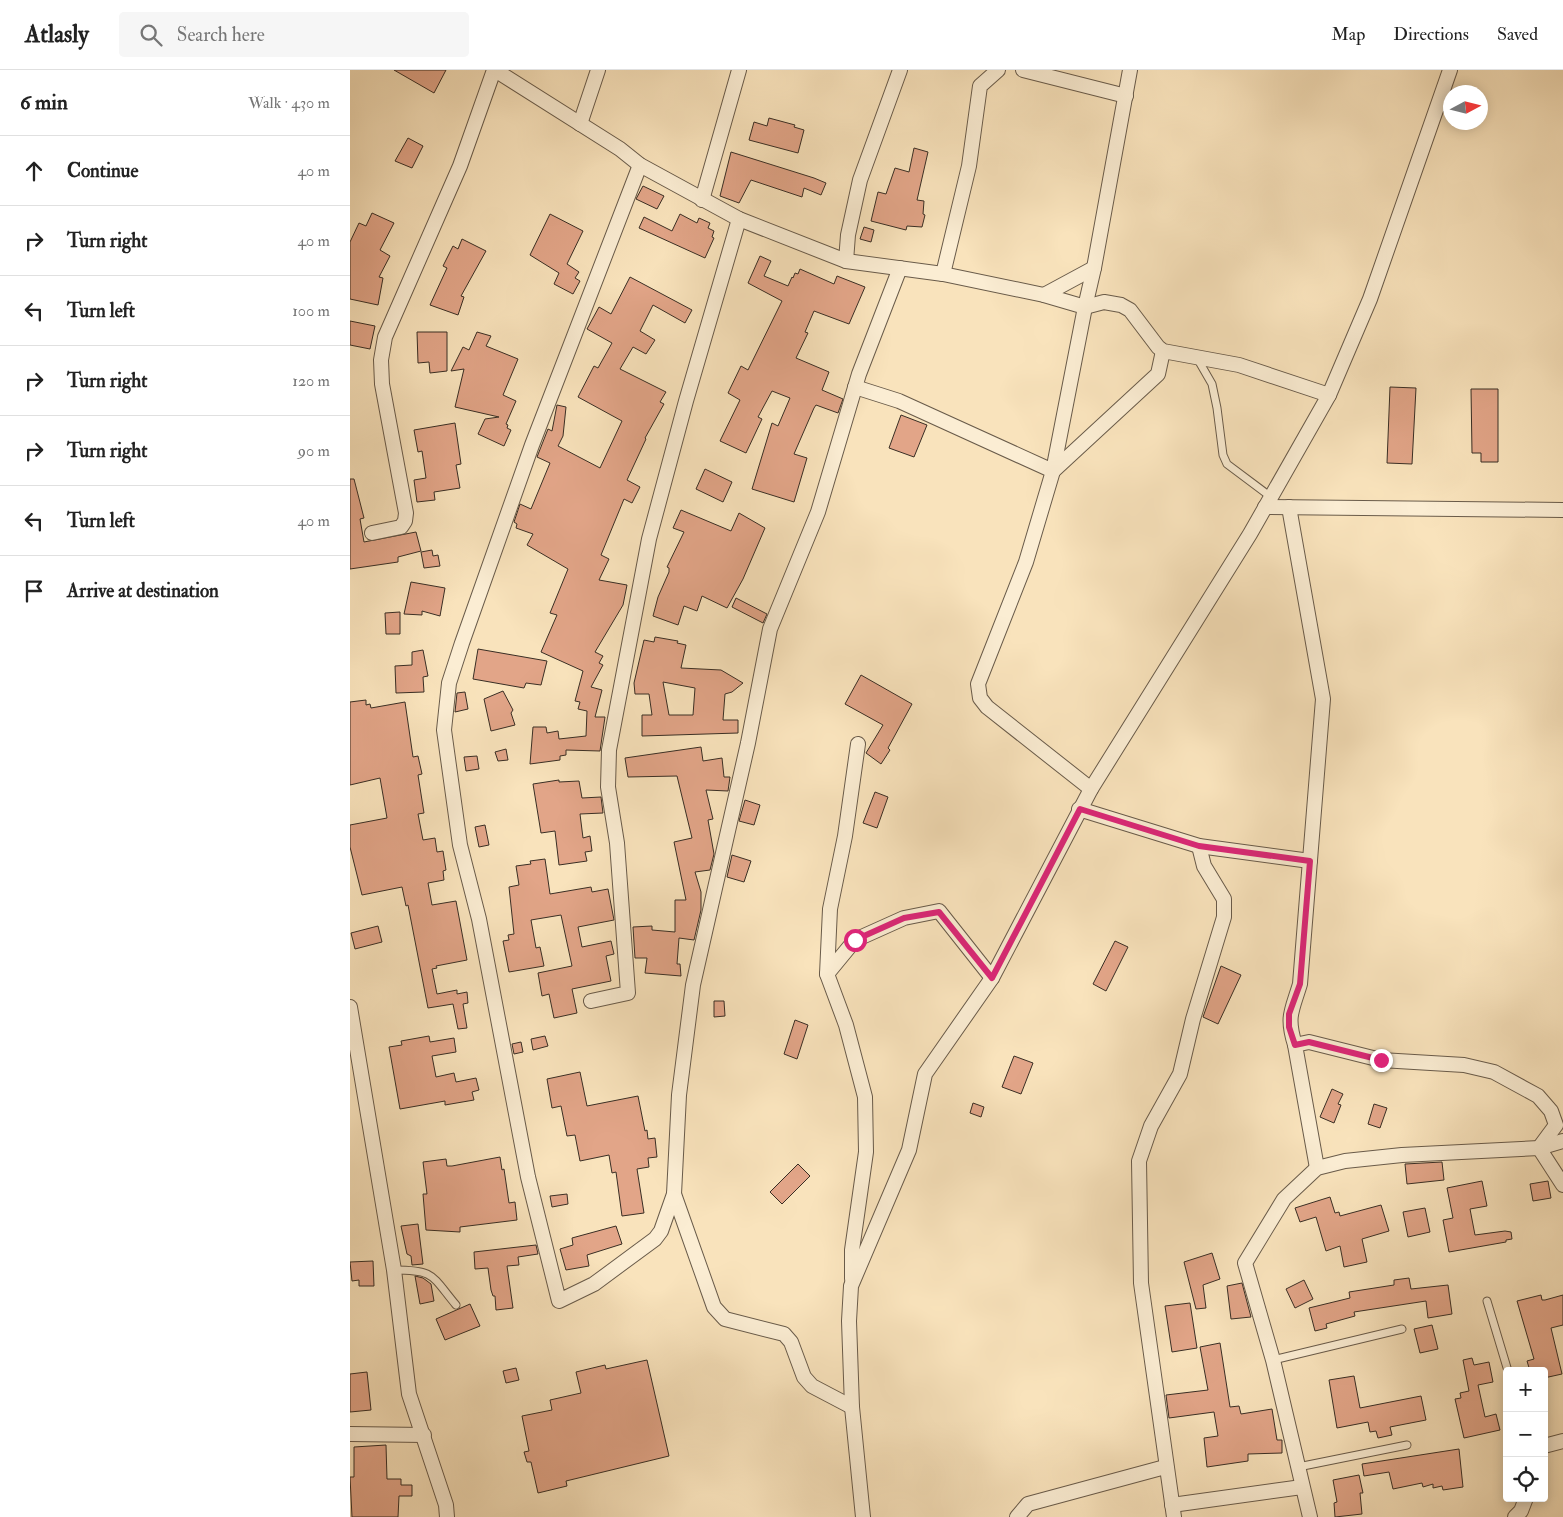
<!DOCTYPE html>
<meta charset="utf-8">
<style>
:root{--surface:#fff;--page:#f6f6f6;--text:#222;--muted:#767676;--line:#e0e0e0}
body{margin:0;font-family:"IM FELL Double Pica",serif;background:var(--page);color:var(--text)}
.controls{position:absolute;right:15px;bottom:15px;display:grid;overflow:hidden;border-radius:5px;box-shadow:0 2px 12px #0003}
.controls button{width:45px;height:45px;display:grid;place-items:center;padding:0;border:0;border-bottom:1px solid var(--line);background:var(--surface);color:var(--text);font:25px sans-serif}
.compass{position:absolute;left:1093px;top:15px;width:45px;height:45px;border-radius:50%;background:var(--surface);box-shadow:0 2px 12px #0003;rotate:83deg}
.stop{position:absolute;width:15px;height:15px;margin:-11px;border:4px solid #db2777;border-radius:50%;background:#fff}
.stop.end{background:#db2777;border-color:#fff;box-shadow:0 1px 5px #0008}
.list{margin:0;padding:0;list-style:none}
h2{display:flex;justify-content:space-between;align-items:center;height:65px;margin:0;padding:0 20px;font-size:21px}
h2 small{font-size:16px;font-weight:400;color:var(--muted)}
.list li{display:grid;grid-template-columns:32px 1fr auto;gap:15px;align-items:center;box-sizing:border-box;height:70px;padding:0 20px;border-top:1px solid var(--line)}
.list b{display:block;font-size:19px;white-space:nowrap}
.list em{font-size:16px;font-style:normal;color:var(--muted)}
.icon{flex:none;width:28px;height:28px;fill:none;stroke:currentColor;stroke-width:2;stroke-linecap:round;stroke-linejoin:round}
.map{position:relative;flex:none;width:1213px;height:1447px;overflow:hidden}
header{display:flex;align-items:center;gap:30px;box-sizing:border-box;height:70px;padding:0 25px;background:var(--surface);border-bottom:1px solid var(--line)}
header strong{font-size:24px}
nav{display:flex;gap:28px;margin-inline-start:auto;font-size:18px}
.search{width:350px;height:45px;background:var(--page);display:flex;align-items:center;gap:12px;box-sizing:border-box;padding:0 18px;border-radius:5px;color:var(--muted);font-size:19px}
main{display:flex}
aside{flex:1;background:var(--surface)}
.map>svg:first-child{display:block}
.building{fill:#e2a588;stroke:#392e24;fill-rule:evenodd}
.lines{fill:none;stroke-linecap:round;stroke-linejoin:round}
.lane-casing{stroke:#695b4a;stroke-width:9}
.street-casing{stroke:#695b4a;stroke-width:16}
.lane{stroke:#fbedd3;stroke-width:7}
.street{stroke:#fbedd3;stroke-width:14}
.route{stroke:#db2777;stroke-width:6}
</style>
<header>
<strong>Atlasly</strong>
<div class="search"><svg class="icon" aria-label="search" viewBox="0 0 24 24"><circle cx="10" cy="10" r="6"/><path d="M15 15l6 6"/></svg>Search here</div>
<nav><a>Map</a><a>Directions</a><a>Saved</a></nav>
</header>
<main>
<aside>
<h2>6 min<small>Walk · 430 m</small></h2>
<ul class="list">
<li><svg class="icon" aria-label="ahead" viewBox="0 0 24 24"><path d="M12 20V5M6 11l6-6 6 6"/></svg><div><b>Continue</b></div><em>40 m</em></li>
<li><svg class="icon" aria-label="right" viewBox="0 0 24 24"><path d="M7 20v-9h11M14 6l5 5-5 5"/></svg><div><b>Turn right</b></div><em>40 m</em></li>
<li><svg class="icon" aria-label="left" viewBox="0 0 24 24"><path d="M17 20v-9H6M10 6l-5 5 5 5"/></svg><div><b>Turn left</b></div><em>100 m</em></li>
<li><svg class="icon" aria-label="right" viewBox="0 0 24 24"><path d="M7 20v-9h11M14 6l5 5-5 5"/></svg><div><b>Turn right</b></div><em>120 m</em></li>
<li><svg class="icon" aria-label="right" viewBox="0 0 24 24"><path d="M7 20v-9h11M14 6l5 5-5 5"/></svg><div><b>Turn right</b></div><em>90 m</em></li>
<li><svg class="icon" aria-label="left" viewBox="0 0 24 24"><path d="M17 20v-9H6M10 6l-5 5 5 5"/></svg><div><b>Turn left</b></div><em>40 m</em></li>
<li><svg class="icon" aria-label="arrive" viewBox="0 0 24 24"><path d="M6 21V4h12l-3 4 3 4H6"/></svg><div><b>Arrive at destination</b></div></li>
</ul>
</aside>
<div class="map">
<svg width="1213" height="1447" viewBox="0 0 1213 1447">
<rect width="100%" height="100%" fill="#f9e3bc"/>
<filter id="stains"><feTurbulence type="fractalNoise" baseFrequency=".004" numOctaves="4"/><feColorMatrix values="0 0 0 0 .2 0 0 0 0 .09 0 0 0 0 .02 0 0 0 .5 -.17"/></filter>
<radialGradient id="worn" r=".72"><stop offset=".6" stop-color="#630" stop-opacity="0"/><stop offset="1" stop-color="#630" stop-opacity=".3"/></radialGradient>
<g class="building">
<path d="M44 0H96L84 23Z"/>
<path d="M419 48 445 55 444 57 454 60 448 83 399 70 404 52 417 56Z"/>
<path d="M58 68 73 76 62 98 45 91Z"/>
<path d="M564 78 578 82 567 130 574 131 573 144 575 145 572 157 557 156 556 160 521 151 528 122 536 124 545 98 559 102Z"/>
<path d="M381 82 464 108 476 113 471 125 454 118 452 127 401 110 389 133 370 126Z"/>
<path d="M293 116 314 126 307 139 286 129Z"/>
<path d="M22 143 44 153 30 180 40 186 29 207 33 208 28 235 0 229V172L9 153 16 156Z"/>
<path d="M200 144 233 161 217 194 229 202 225 208 230 211 223 224 204 214 209 203 180 185Z"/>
<path d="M330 144 347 153 349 148 360 153 358 158 364 161 362 167 364 168 355 188 289 158 294 147 322 161Z"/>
<path d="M514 157 524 160 521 172 510 169Z"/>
<path d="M112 169 136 181 111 226 114 227 108 245 80 235 97 198 93 196 103 176 108 179Z"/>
<path d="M410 186 421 191 414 206 438 216 442 207 443 208 445 203 448 204 450 199 484 214 487 206 515 217 499 254 464 241 455 262 458 263 446 288 479 302 472 320 493 329 488 343 466 335 464 338 444 384 457 388 444 432 402 419 422 353 428 356 440 328 422 321 408 347 412 349 396 383 370 371 390 330 378 323 391 296 398 300 432 231 398 213Z"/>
<path d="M280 207 342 240 335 253 303 235 290 261 305 270 296 284 283 277 270 299 316 322 310 332 314 334 295 368 296 369 277 410 290 417 282 433 274 429 251 485 259 489 249 510 277 515 273 535 245 582 253 586 249 593 253 595 241 617 252 620 245 647H255L250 681 216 680V685L210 686V690L180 694 183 657H196L197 663 208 661 209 669 236 666 237 641 228 639 230 632 225 631 233 601 191 582 207 545 200 543 218 499 177 475 183 464 166 458 167 454 164 452 170 434 181 439 200 393 187 387 198 359 202 361 207 335 216 337 213 366 208 376 250 398 272 351 228 327 244 296 248 298 262 273 237 259 249 237 261 244Z"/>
<path d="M0 251 25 256 20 279 0 275Z"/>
<path d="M67 262H97V301L80 303 79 292 68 293Z"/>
<path d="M127 262 141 266 136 276 168 289 153 325 166 331 156 354 158 355 157 358 161 360 154 376 128 364 135 349 149 347 105 337 114 299 101 301 113 277 119 280Z"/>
<path d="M1040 317 1066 318 1062 394 1037 393Z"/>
<path d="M1121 319H1148V392H1131V383H1122Z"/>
<path d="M551 345 577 355 564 387 539 378Z"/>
<path d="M105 353 111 394 106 395 110 418 84 422 85 430 67 432 64 410 76 408 72 381 68 382 64 360Z"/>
<path d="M355 399 382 412 373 432 346 419Z"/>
<path d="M0 409H4L14 448 10 449 14 472 66 462 71 481 48 487V492L0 499Z"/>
<path d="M331 440 381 461 389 443 415 458 393 509 377 538 352 526 347 541 334 536 328 555 303 546 308 527 319 502V498L317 497 334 462 323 458Z"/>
<path d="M82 480 83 486 88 485 90 496 74 498 71 482Z"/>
<path d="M61 512 95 518 90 546 72 541V545L54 544Z"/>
<path d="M386 528 417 544 413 553 382 537Z"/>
<path d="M50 542V564H36L35 543Z"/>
<path d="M305 567 328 571 327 573 336 575 331 598 371 600 393 613 382 622 375 624 373 650H388V663L292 666V645H302L299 624H285L284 613 294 570 304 572ZM313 612 345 618 343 645H319Z"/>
<path d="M128 579 197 591 191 615 176 613 174 618 123 609Z"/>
<path d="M73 580 78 606 73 607 74 622 46 623 45 596 62 595V582Z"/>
<path d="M511 605 562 634 538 678 540 680 531 694 516 683 533 655 495 634Z"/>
<path d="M153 621 163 640 161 643 165 655 141 661 134 629Z"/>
<path d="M115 622 118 639 105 642 107 623Z"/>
<path d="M16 630V635L20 634 21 638 55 632 63 687 68 686 72 704 68 705 74 743 68 744 73 770 85 768 87 782 93 781 96 800 93 801 94 810 78 813 82 835 106 831 117 890 86 896 87 898 82 899 87 924 107 920V924L117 922 118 933 113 934 117 958 108 959 103 934 78 938 58 835 56 836 52 817 12 825 0 777V755L37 748 30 708 0 715V632Z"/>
<path d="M351 677 353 691 372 688 374 707H380L378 721 356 720 363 749 358 750 364 784 360 800 345 802 351 822V840L344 870 329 868 327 894H330L331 906 295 903 297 888H285L283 857 302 856V860L325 862V830H336L324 772 342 768 327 706 278 707 275 688Z"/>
<path d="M156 679 158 690 148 691 145 682Z"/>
<path d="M127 686 129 699 116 701 114 687Z"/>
<path d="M209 710V712L229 711 232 728 251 727 253 743 230 744 233 768 240 766 242 781 235 782 237 791 209 795 205 761 191 763 183 714Z"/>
<path d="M525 722 538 727 527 758 513 753Z"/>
<path d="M395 730 410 735 404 755 389 751Z"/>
<path d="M135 755 139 775 129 777 125 757Z"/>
<path d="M382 785 401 791 394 812 377 807Z"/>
<path d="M195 789 200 824 241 817 242 822 258 819 264 850 228 857 232 877 261 871 264 884 256 886 261 911 222 919 227 943 204 948 199 924 192 926 188 903 222 896 211 845 181 850 186 878 190 877 194 896 159 902 153 871 159 870 158 865 164 864 159 817 169 815 166 796 181 794 180 791Z"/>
<path d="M28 856 32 872 5 879 1 863Z"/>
<path d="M765 871 778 877 756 921 743 914Z"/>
<path d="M871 896 891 905 868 954 853 947Z"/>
<path d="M364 931H374L375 946 364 947Z"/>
<path d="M445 950 458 955 447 989 434 984Z"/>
<path d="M79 966 80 972 104 968 106 982 82 986 86 1007 104 1003 106 1012 126 1008 129 1020 122 1022 124 1030 95 1035V1031L50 1039 39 977 52 975 51 971Z"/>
<path d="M195 966 198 976 183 980 181 969Z"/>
<path d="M171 972 173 982 164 984 162 974Z"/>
<path d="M664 986 683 993 671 1024 652 1017Z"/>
<path d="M230 1002 237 1036 288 1026 295 1061 297 1060 298 1069 305 1068 307 1087 298 1088 299 1097 287 1099 294 1143 272 1146 266 1102 262 1103 259 1085 230 1091 225 1065 217 1066 211 1036 202 1038 197 1009Z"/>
<path d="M982 1019 993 1024 988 1034 991 1035 984 1053 970 1047Z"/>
<path d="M623 1033 634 1037 631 1047 620 1043Z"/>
<path d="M1024 1034 1037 1038 1030 1058 1018 1054Z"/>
<path d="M150 1087 152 1100 154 1099 159 1133 165 1132 167 1150 110 1157V1162L76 1160 73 1124H77L73 1092 96 1089 97 1096H102Z"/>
<path d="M1092 1092 1094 1110 1057 1114 1055 1094Z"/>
<path d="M448 1094 460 1106 432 1134 420 1122Z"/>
<path d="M1132 1111 1137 1136 1120 1139 1125 1165 1155 1161 1161 1162 1162 1169 1156 1170V1172L1099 1182 1093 1150 1103 1148 1097 1118Z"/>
<path d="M1198 1111 1201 1128 1183 1131 1180 1114Z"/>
<path d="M217 1124 218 1134 202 1137 200 1126Z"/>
<path d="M980 1127 985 1143 989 1142 990 1146 1031 1135 1039 1161 1012 1169 1017 1192 994 1197 990 1176 976 1181 966 1147 950 1152 945 1138Z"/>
<path d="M1075 1138 1080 1162 1058 1167 1053 1142Z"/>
<path d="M68 1154 73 1194 62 1195 61 1186 57 1184 51 1156Z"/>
<path d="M266 1156 272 1174 237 1185 239 1196 216 1200 210 1179 223 1175 222 1168Z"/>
<path d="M186 1175 188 1184 168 1187 169 1195 157 1196 163 1238 146 1240 145 1226H143L141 1220 138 1198 125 1199 124 1182Z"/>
<path d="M862 1183 870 1209 853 1215 856 1238 846 1239 834 1192Z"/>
<path d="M23 1191 24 1216H9V1210L2 1211 0 1192Z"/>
<path d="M65 1206 73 1208 81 1214 84 1231 70 1234Z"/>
<path d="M1059 1208 1061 1219 1098 1215 1102 1244 1078 1248 1076 1231 1004 1242 1005 1246 976 1254 977 1258 965 1261 959 1238 1000 1228 999 1222 1044 1215V1210Z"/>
<path d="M954 1210 963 1229 945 1238 936 1219Z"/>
<path d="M892 1213 901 1247 881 1249 877 1216Z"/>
<path d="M1191 1225 1192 1230H1195L1213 1225V1255L1201 1258 1212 1304 1194 1308V1301H1180L1177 1291 1184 1289 1167 1231Z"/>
<path d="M840 1233 847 1278 822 1282 815 1236Z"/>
<path d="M120 1234 130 1256 95 1270 86 1249Z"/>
<path d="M1082 1255 1088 1279 1070 1283 1064 1259Z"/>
<path d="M870 1273 880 1337 889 1336 891 1344 922 1339 927 1370H932V1383L898 1384V1391L857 1397 854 1368 868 1366 864 1342 819 1348 816 1325 858 1320 850 1277Z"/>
<path d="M1122 1288 1124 1295 1139 1292 1143 1312 1128 1315 1135 1347 1146 1344 1150 1360 1114 1368 1105 1329 1111 1328 1110 1323 1119 1321 1113 1290Z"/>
<path d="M297 1290 319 1386 216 1411 217 1416 188 1423 181 1392H177L174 1382 179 1381 172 1346 202 1340 200 1330 231 1323 226 1302 255 1295 256 1299Z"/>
<path d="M166 1298 169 1310 156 1313 153 1301Z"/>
<path d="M17 1302 21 1340 0 1342V1304Z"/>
<path d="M1004 1306 1010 1338 1071 1326 1076 1350 1040 1357 1042 1365 1028 1368 1026 1361 1020 1362 1018 1352 987 1358 979 1310Z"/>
<path d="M36 1375 37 1409H51V1415H62V1426H49L48 1447H2L0 1407H4V1377Z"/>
<path d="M1109 1379 1113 1417 1093 1420 1092 1416 1083 1418V1414L1073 1417 1072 1413 1043 1419 1039 1402 1014 1406 1012 1394Z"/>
<path d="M1009 1405 1013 1423H1010L1012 1444 985 1447 984 1433 987 1432 983 1410Z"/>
</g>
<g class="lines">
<g class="lane-casing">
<g id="lane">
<path d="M847 288 862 314 867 338 873 385 877 394 921 427"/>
<path d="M44 1200C85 1200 81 1205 106 1235"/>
<path d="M1137 1231 1158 1301"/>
<path d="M923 1290 1052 1259"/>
<path d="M948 1397 1057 1375"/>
</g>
</g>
<g class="street-casing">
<g id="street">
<path d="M145 0 270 79 290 95 389 149 496 191 593 204 694 225 735 237 754 232 771 235 780 240 808 277 813 281 889 295 979 325"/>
<path d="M673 0 776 26"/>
<path d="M230 54 248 0"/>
<path d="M290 95 182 375 112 573 99 613 94 660 110 775 129 849 178 1107 209 1231 244 1214 305 1169 311 1161 324 1124 329 1025 343 915 398 673 420 559 468 442 509 304 550 198"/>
<path d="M352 130 389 0"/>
<path d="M496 191 498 165 510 110 550 0"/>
<path d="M593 204 619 96 630 16 648 0"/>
<path d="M694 225 744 198"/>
<path d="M505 317 549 331 703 401 808 304 813 281"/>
<path d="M915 437 1213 440"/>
<path d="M939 437 973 629 950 914C942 941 936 946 945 975"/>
<path d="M22 463 51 457 55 451 56 443 32 314 31 290 35 267 110 96 144 0"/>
<path d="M741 719 637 637 630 628 628 614 676 492 703 401 735 237 744 198 780 0"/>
<path d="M729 739 849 776 960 791"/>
<path d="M477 904 505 870 554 848 589 841 642 908"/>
<path d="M241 931 278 923 267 773 258 717 259 680 299 469 336 331 389 149"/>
<path d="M0 937 44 1200 59 1324 96 1435 97 1447"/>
<path d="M967 1098 945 975 959 972 1031 990 1114 995 1144 1002 1188 1026 1201 1041 1206 1055 1189 1078 1213 1115"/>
<path d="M324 1124 364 1237 375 1249 434 1264 441 1272 454 1307 462 1316 502 1337"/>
<path d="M502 1209V1180L516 1082 515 1027 496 955 477 904 480 839 495 766 508 674"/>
<path d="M0 1364 74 1365"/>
<path d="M1194 1376 1213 1371"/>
<path d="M822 1435 952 1417"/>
<path d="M513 1447 502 1337 499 1251 501 1216 559 1080 575 1004 642 908 741 719 900 464 979 325 1020 229 1100 0"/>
<path d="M667 1447 678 1434 815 1397"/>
<path d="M824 1447 791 1213 789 1091 801 1056 830 1004 843 949 874 847V829L854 796 849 776"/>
<path d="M960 1447 923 1290 895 1193 934 1129 967 1098 995 1091 1052 1085 1189 1078 1213 1071"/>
<path d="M1165 1447 1171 1441 1176 1428"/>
</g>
</g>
<use href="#lane" class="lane"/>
<use href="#street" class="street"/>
</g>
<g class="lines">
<path class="route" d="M505 870 554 848 589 842 642 908 730 739 849 776 960 791 950 914 939 944V957L945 975 959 972 1031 990"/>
</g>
<rect width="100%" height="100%" filter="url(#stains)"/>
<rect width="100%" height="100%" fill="url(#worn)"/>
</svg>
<div class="controls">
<button>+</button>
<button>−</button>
<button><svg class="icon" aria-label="locate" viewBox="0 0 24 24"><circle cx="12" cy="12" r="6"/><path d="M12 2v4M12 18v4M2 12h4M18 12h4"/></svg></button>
</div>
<svg class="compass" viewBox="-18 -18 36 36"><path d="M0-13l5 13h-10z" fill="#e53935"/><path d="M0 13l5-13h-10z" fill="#767676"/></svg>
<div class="stop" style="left:505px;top:870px"></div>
<div class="stop end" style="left:1031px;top:990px"></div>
</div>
</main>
